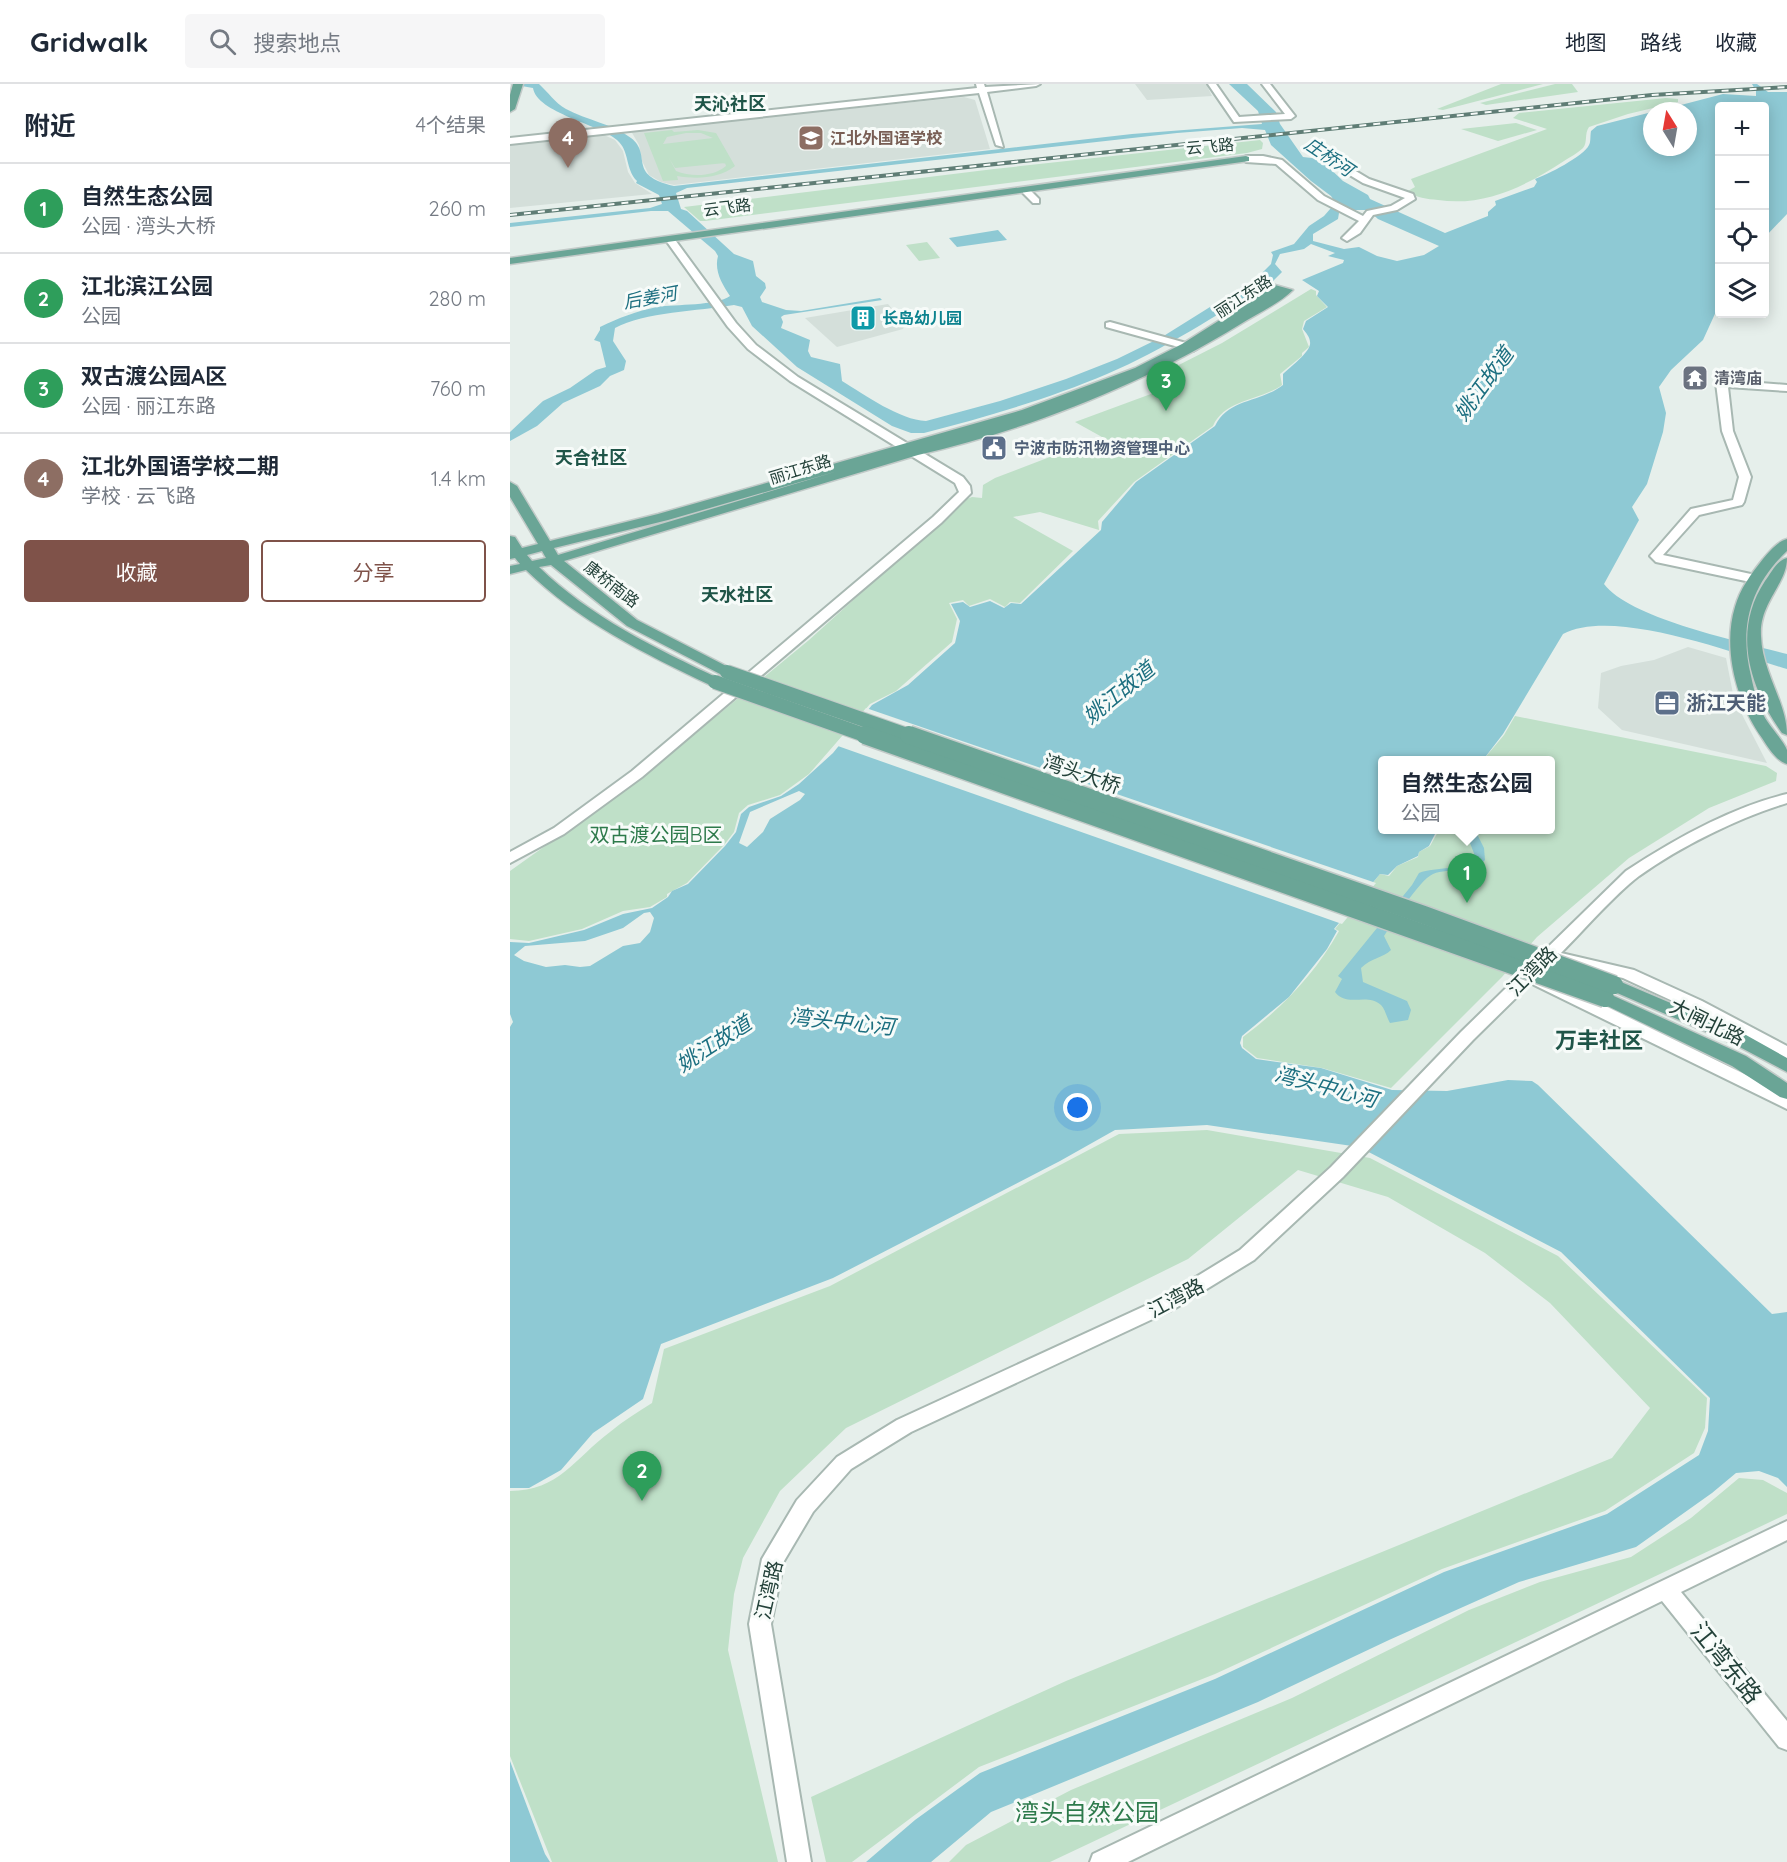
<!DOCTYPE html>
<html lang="zh">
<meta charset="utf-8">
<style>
:root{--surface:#fff;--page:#f6f6f7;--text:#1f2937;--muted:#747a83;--line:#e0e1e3;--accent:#7f5249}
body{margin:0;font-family:Quicksand,"Noto Sans SC",sans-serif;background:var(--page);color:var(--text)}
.controls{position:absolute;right:18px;top:18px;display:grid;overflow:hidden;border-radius:6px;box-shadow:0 3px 15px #0003}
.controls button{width:54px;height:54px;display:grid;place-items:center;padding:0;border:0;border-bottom:2px solid var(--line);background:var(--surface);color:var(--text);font:30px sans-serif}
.compass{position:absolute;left:1133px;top:18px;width:54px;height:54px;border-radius:50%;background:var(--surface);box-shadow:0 3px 15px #0003;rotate:349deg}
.you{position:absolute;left:568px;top:1024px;width:21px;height:21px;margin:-15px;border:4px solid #fff;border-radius:50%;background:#1a73e8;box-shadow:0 0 0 9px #1a73e833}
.badge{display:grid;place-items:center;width:39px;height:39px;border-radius:50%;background:var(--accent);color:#fff;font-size:20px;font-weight:700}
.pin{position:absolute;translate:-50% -50px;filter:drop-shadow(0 2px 3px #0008)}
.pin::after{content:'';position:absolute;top:32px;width:21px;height:18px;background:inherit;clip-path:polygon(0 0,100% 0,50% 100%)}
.popup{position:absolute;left:868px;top:672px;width:177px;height:78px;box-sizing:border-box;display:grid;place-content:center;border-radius:6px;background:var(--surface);filter:drop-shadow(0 2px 4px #0005);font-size:20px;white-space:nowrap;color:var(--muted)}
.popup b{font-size:22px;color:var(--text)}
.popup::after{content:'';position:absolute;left:50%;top:100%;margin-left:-12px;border:12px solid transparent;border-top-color:var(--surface)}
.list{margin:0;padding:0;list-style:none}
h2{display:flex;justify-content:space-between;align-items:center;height:78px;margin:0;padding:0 24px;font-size:26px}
h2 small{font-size:20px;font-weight:400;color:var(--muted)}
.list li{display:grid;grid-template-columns:39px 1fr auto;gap:18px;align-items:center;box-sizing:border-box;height:90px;padding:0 24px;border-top:2px solid var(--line)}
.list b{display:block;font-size:22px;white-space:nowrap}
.list p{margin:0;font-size:20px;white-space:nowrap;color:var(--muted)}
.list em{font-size:20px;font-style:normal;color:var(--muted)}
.actions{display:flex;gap:12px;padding:18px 24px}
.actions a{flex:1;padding:14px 0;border:2px solid var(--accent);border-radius:6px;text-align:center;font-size:21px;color:var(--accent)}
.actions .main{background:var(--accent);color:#fff}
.icon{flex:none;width:33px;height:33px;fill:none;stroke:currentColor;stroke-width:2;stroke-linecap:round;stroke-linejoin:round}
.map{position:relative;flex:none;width:1277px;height:1778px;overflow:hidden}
header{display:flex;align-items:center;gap:36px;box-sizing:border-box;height:84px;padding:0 30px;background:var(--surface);border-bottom:2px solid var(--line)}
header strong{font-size:28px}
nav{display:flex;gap:33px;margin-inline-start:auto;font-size:21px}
.search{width:420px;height:54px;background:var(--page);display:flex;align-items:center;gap:15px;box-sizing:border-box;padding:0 21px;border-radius:6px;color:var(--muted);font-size:22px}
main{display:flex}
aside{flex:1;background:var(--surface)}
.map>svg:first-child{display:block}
.built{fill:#d4dfda}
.green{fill:#bfe0c8;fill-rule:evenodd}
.water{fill:#8ec9d4;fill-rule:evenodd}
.pier{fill:#e6efeb}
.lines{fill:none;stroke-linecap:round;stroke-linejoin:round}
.minor-casing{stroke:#a8b8b2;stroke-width:4}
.major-casing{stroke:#c2cac8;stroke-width:3}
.minor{fill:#fff;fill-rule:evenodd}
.major{fill:#6aa596;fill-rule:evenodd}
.rail-casing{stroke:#5f7d75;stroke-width:4}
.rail{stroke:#f7fbf9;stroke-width:2;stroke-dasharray:7;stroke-linecap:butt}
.major-bridge-far1-casing{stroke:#c2cac8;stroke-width:16;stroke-linecap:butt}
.major-bridge-casing{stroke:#c2cac8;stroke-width:21;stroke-linecap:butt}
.major-bridge-far1{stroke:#6aa596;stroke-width:14}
.major-bridge{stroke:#6aa596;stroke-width:18}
.labels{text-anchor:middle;stroke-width:6;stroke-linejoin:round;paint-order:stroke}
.far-education-label{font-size:16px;font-weight:bold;fill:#785e54;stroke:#f7fbf9;text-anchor:start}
.far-street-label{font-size:16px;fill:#24423a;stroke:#f7fbf9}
.far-culture-label{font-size:16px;font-weight:bold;fill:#0d838f;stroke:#f7fbf9;text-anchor:start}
.far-worship-label{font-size:16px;font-weight:bold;fill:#5b616d;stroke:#f7fbf9;text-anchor:start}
.far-service-label{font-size:16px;font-weight:bold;fill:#4e5e75;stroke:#f7fbf9;text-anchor:start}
.far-quarter-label{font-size:18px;font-weight:bold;fill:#1f5548;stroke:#f7fbf9}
.far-water-label{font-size:18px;font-style:italic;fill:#1c6f80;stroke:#f7fbf9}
.service-label{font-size:20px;font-weight:bold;fill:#4e5e75;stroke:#f7fbf9;text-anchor:start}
.street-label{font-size:20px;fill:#24423a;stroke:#f7fbf9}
.park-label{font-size:20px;fill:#2d7a4b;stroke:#f7fbf9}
.water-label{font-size:21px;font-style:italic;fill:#1c6f80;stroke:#f7fbf9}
.quarter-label{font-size:22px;font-weight:bold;fill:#1f5548;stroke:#f7fbf9}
.near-street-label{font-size:24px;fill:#24423a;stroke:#f7fbf9}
.near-park-label{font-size:24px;fill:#2d7a4b;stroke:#f7fbf9}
</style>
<header>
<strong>Gridwalk</strong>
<div class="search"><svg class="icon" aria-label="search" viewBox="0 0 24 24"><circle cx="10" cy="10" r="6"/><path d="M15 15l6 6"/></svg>搜索地点</div>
<nav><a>地图</a><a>路线</a><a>收藏</a></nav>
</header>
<main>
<aside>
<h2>附近<small>4个结果</small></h2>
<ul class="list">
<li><span class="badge" style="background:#2e9e5b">1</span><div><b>自然生态公园</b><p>公园 · 湾头大桥</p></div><em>260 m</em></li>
<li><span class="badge" style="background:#2e9e5b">2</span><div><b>江北滨江公园</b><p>公园</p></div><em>280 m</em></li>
<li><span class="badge" style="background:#2e9e5b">3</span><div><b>双古渡公园A区</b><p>公园 · 丽江东路</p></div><em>760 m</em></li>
<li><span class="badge" style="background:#8d6e63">4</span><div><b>江北外国语学校二期</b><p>学校 · 云飞路</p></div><em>1.4 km</em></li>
</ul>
<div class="actions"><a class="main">收藏</a><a>分享</a></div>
</aside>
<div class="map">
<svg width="1277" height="1778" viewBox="0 0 1277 1778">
<rect width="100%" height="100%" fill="#e6efeb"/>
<g class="built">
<path d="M625 0H696L702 12 637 16Z"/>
<path d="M454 13 465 16 480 65 164 101 151 98 139 91 132 77 129 61 121 47Z"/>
<path d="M92 50 105 56 113 67 118 88 125 99 142 110 0 124V60Z"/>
<path d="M378 220 395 240 393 245 327 263 295 234Z"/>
<path d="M1178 563 1216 574 1224 615 1257 679 1112 646 1088 624 1091 589 1111 582 1144 576Z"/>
</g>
<g class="green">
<path d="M991 0H1033L933 26 927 25Z"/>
<path d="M1045 0H1062L1068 8 976 21 970 19Z"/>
<path d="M1156 14 1168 15V18L1118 30 1079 43C1074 50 1078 58 1073 64 1068 69 1060 73 1054 77 1016 102 974 123 928 116 917 115 906 114 898 107L905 103 901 95 1037 45 1003 34 1009 29Z"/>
<path d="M1006 39 1027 46 988 57 951 45Z"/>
<path d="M162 46 164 48 188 46 206 49 225 82C209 95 186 95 167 92L168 96 153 97 134 49ZM176 49H191L203 54 153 60 157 53ZM212 70 216 82C203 93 181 93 166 87L159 74 165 84 215 79Z"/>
<path d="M750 56 753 59 752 65 737 69 195 137H190L174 123 484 85Z"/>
<path d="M417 158 430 174 409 177 396 161Z"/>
<path d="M801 205 806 207V211L817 223 794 237 792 245 799 263 792 269V272L770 290 772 301C750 317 715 315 703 342L624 398 588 437 589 446 530 428 503 433 563 467 510 519 500 518 495 523 480 515 459 522 453 516 439 519 447 535 442 558 386 607 360 620 299 690 270 711 238 721 229 729 224 748 214 761 177 799 157 810V813L140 823 113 827 72 845 19 857 0 855V787L136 690 299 556 454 416 462 413 472 414 473 401 485 394 592 353 565 338 649 307 651 290 712 259Z"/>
<path d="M1005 632 1256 682 1267 689 1266 697 1199 724 1119 774 1027 853 992 893 881 1004 812 984 747 974 733 963V953C772 924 805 890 829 847L825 845 870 790 879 792 887 782 908 773 909 768 920 762 929 746H1041V676H973L994 651Z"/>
<path d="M697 1046 860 1074 1048 1172 1197 1314 1195 1344 1184 1369 1095 1427 932 1485 705 1590 469 1683 342 1778H316L301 1713 556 1597 1102 1374 1140 1324 1040 1219 975 1169 878 1113 788 1086 678 1175 336 1344 270 1407 233 1474 224 1510 218 1566 268 1778H42L0 1672V1407C49 1407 65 1374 100 1348 113 1337 128 1328 142 1319L154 1265 320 1202 609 1050Z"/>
<path d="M1229 1394 1253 1396 1277 1409V1430L540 1778H439L456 1761 561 1706 782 1614 959 1526 1030 1498 1121 1473 1181 1434Z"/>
</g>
<g class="water">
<path d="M0 0H29C38 8 45 19 56 25 76 36 103 40 121 54 143 71 116 91 164 102L622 50 752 40 748 27 719 0H737L766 28 770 40 793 73 810 75 833 97 858 111 860 115 935 149 978 132V128L986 121 985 117 1024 103 1027 98 1025 95C1037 91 1074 72 1079 61 1081 58 1080 52 1081 47L1087 42 1142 28V63H1178V27H1148L1213 10 1246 12V7L1242 0H1247L1258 8H1277V130L1255 153 1254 22H1210L1209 221 1193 256 1161 286 1149 303 1156 329 1153 348 1137 400 1122 423 1129 436 1094 500C1120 535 1233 558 1277 570V585C1223 569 1103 523 1053 550L993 650 976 672 984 676H873V746H927L919 762 909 768 908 772 887 782 878 791 870 790 824 845 827 847 817 865 779 913 732 952 730 959 732 964 746 975 811 984 882 1006 937 1007 998 996 1022 997 1028 1001 1262 1230 1277 1228V1403L1268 1394 1249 1387 1226 1389 1202 1409 1126 1463 1009 1498 879 1556 748 1618 481 1728 421 1778H356L405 1736 470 1689 705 1595 934 1488 1097 1430 1189 1371 1198 1347 1200 1314 1051 1168 849 1063 697 1041 605 1046 550 1077 323 1194 151 1260 133 1315 83 1349 51 1386 19 1404H0V943L3 938 0 930V858L19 859 74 846 113 830 142 824 158 813 162 807 178 800 215 762 226 748 231 730 239 723 271 712 289 700 323 669 362 621 398 601 445 559 450 537 441 520 453 518 460 523 480 517 494 524 501 519 511 520 591 446 592 438 626 398 705 342C719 314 750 319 773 301V290C780 283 802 267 800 258 800 253 796 249 793 245L796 237 818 223 807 212 809 207 792 196 833 179 834 176 818 172 825 169 801 160 794 165 770 170 765 180 772 188 761 199C707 230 654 266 597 290 541 314 473 334 414 349H401L382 342 287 283 242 242 232 223 224 221C189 227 134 228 105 244L103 257 116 277 114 286 100 292 90 302 53 319 27 342 0 357V348L33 317 60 304 86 286 96 283 90 258 84 256 90 246V243C108 234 127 227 147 223 166 220 206 222 220 212 212 200 204 187 208 172L205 167 158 127H141L0 143V139L140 124 152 120 149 111 126 99 127 97C115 85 120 67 107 56 89 40 27 29 23 4ZM732 44 755 46 761 61 801 97 821 112 823 115 821 124 814 132 799 142 784 160 761 168 763 171 761 180 748 193 652 253 607 275 556 295 490 317 416 337C390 336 355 311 332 297L330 280 301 273 298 267 300 256 271 244 273 238 271 233 274 231 372 216 370 214 291 227 276 226 252 218 250 213 256 204 255 199 246 192 243 177 224 170 177 127 171 125 166 109 177 104 667 49ZM842 126H858L868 135 929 162 914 171 887 177 867 172 849 163 834 165 803 157V150L828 135 829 129ZM289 707 295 710 290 716 260 735 253 748 237 763 229 759 240 728ZM140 828 144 834 140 848 130 859 113 862 80 882 70 883 55 881 36 883 14 877 4 871 15 862 75 857 113 844 134 829Z"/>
<path d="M488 146 497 156 447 163 439 154Z"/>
<path d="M955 746H965L974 764 975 776C962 791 940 783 923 790 908 797 884 838 874 852L881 866C873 874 861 874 851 884L853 898 897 917 901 926 898 936 880 939C877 934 875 925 871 921 857 908 837 924 825 908L832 895 828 892 902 801 909 789C926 782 954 788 965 772Z"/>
<path d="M0 1677 35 1770 40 1778H0Z"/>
</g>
<path class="pier" d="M356 624 866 799 832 840 325 661Z"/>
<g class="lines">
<g class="minor-casing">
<g id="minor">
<path d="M466 0H474L475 3 530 0 526 2 477 8 493 63 486 61 469 9 0 60V54L467 4Z"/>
<path d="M698 0H706L729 33 775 30 752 0H760L785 32 781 35 724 38Z"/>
<path d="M813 71H819L859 95 903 110 905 115 887 126 863 131 850 149 837 157 832 154 849 137 808 116 766 80 736 78 732 75 736 72H753L772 76 814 112 853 132 857 127 881 122 895 114 853 99 813 75Z"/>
<path d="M513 105H519L529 115V119H523L513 109Z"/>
<path d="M157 153H163L226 239 246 261 288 293 453 393 460 402 461 409 431 439 132 693 54 750 0 779V768L44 744 122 687 423 433 449 408 445 399 280 297 238 265 218 243 155 155Z"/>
<path d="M600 238 687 262 688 264 683 267 596 243V239Z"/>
<path d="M1212 296 1277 301V307L1218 303 1223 347 1241 393 1234 418 1232 421 1189 431 1153 471 1250 492 1251 495 1245 499 1146 478 1140 472 1181 425 1223 416 1229 393 1212 347 1206 299Z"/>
<path d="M1277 710V719C1228 734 1171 762 1129 792 1104 811 1074 846 1051 869L1124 886 1192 917 1277 962V975L1180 925 1113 894 1052 880 1045 882 1039 881 1027 892 1036 893 1277 1011V1025L1024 901 1022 898 963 956 833 1093 744 1176 664 1225 401 1348 341 1385 303 1428 274 1477 261 1540 301 1778H277L239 1540 252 1475 287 1416 327 1373 387 1336 650 1215 730 1166 821 1083 951 948 1116 787C1163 756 1222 723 1277 710Z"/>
<path d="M1277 1437V1456L1171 1508 1277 1637V1666L1269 1663 1152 1517 618 1778H580L583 1770Z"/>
</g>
</g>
<g class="major-casing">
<g id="major">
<path d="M3 0H13L5 25 0 28V11Z"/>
<path d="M736 72 739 73V77L0 180V174Z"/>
<path d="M765 201 783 206C769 220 746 230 729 241 633 300 518 346 408 371L54 477 127 536 222 585 224 588 222 591H212L117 542 41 481 29 483C80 533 147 565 210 595L213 598 210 601H200C135 570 68 537 16 486L0 490V482L10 480 5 474 0 475V452L5 453 12 464 28 460 0 413V398L7 402 40 457 148 430 512 326 625 284 672 260ZM328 387 48 471 44 464 158 436ZM32 467 36 474 22 477 17 471Z"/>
<path d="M1277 455V467C1240 502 1229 543 1241 592 1244 606 1247 619 1254 632 1259 642 1274 657 1277 666 1277 670 1277 676 1277 680 1266 677 1258 663 1252 654 1227 619 1212 565 1225 523 1230 505 1241 490 1253 475 1259 468 1268 457 1277 455Z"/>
<path d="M1277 474C1277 500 1249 519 1251 552 1252 588 1277 619 1277 651L1272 649C1239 603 1222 547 1255 497 1261 489 1267 476 1277 474Z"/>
<path d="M1104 895 1236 951 1277 974V988L1222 959 1098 905 1095 901 1098 897Z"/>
<path d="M1095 908 1236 972 1277 999V1015L1270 1013 1222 982 1089 918 1086 914 1089 910Z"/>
</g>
</g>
<use href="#minor" class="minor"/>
<use href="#major" class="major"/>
<g class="rail-casing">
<path id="rail" d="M0 131 1142 11 1277 3"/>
</g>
<use href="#rail" class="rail"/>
<g class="major-bridge-far1-casing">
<g id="major-bridge-far1">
<path d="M217 588 403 653"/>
<path d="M205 598 360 653"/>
</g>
</g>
<g class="major-bridge-casing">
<g id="major-bridge">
<path d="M355 651 1095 914"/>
<path d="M399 651 914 831 1104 901"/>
</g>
</g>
<use href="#major-bridge-far1" class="major-bridge-far1"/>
<use href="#major-bridge" class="major-bridge"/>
</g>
<defs>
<g id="school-square" transform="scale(1.35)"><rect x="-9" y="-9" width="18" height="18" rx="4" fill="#8d6e63" stroke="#f7fbf9"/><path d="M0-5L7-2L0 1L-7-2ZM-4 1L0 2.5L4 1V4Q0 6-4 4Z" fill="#fff"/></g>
<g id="building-square" transform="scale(1.35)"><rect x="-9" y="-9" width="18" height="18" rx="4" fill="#0f9aa8" stroke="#f7fbf9"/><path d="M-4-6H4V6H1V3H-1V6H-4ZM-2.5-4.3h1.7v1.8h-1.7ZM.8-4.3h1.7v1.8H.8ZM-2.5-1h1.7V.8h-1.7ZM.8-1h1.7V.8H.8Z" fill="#fff"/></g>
<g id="temple-square" transform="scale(1.35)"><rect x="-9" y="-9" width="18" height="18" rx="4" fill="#6b7280" stroke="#f7fbf9"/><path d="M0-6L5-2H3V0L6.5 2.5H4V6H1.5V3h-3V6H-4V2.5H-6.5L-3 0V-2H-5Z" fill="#fff"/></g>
<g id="civic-square" transform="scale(1.35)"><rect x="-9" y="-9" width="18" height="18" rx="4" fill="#5c6f8a" stroke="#f7fbf9"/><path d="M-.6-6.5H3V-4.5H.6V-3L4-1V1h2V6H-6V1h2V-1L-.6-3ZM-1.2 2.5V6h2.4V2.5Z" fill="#fff"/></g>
<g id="office-square" transform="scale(1.35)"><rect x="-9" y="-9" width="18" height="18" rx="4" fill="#5c6f8a" stroke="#f7fbf9"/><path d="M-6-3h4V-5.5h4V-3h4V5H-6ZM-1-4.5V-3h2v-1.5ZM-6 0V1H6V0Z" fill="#fff"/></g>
</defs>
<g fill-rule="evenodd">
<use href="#school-square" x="301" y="54"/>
<use href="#building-square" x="353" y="234"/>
<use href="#temple-square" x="1185" y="294"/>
<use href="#civic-square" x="484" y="364"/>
<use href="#office-square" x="1157" y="619"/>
</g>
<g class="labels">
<g class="far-education-label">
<text x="320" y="60">江北外国语学校</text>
</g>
<g class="far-street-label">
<text transform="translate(700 62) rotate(-5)" y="6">云飞路</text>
<text transform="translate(217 123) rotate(-7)" y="6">云飞路</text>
<text transform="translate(733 212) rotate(-33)" y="6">丽江东路</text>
<text transform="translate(290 385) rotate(-17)" y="6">丽江东路</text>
<text transform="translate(102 500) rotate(38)" y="6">康桥南路</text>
</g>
<g class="far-culture-label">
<text x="372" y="240">长岛幼儿园</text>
</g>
<g class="far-worship-label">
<text x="1204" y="300">清湾庙</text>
</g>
<g class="far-service-label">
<text x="504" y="370">宁波市防汛物资管理中心</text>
</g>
<g class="far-quarter-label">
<text x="220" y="26">天沁社区</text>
<text x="81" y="380">天合社区</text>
<text x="227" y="517">天水社区</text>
</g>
<g class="far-water-label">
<text transform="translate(819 73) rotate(34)" y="6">庄桥河</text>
<text transform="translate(140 214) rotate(-10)" y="6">后姜河</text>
</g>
<g class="service-label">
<text x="1176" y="626">浙江天能</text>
</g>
<g class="street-label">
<text transform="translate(572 690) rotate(19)" y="7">湾头大桥</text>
<text transform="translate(1022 887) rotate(-45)" y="7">江湾路</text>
<text transform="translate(1197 938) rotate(26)" y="7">大闸北路</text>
<text transform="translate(666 1214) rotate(-28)" y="7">江湾路</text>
<text transform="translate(259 1506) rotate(-77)" y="7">江湾路</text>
</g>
<g class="park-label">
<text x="146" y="758">双古渡公园B区</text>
</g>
<g class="water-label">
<text transform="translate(974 300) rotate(-54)" y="7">姚江故道</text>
<text transform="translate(609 609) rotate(-39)" y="7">姚江故道</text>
<text transform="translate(332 938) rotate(6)" y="7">湾头中心河</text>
<text transform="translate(204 960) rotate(-33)" y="7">姚江故道</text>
<text transform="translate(816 1003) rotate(15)" y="7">湾头中心河</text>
</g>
<g class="quarter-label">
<text x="1089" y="964">万丰社区</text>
</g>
<g class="near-street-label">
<text transform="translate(1216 1579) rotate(51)" y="8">江湾东路</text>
</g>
<g class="near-park-label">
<text x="577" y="1737">湾头自然公园</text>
</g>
</g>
</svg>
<div class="controls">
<button>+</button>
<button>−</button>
<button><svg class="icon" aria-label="locate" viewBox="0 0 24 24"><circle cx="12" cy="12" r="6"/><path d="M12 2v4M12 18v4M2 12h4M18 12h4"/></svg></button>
<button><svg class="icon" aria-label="layers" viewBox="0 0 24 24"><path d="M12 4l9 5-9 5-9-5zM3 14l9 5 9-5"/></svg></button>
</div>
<svg class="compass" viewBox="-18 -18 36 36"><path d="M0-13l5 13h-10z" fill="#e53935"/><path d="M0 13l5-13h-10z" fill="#747a83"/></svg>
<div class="you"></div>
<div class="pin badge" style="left:957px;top:819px;background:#2e9e5b">1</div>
<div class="popup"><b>自然生态公园</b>公园</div>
<div class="pin badge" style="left:132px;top:1417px;background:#2e9e5b">2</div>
<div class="pin badge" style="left:656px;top:327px;background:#2e9e5b">3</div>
<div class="pin badge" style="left:58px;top:84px;background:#8d6e63">4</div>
</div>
</main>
